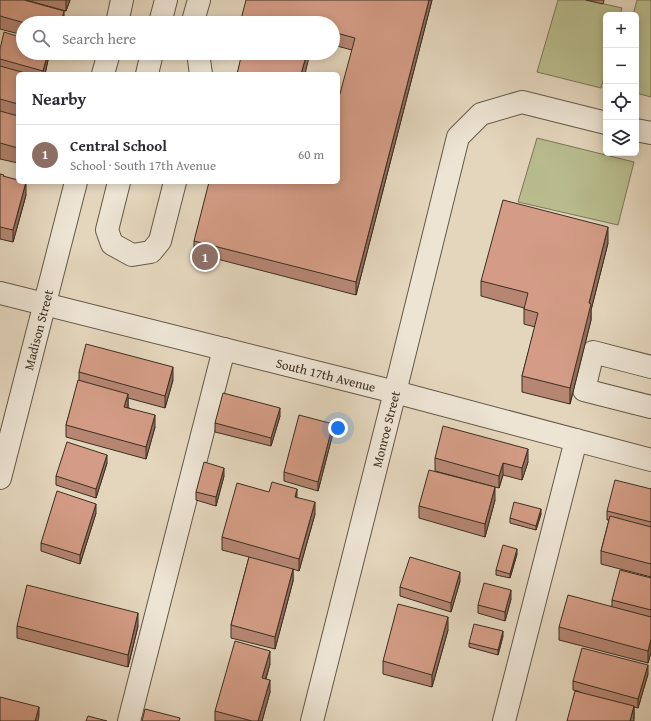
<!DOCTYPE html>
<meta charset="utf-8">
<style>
:root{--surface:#fff;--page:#f7f7f7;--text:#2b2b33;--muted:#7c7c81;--line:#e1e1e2;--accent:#0b8043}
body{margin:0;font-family:"Gentium Book Plus",serif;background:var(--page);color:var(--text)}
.controls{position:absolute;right:12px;top:12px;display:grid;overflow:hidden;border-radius:6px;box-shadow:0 2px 10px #0003}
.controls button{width:36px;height:36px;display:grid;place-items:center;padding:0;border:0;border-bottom:1px solid var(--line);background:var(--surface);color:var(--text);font:20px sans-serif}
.you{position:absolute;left:338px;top:428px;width:14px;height:14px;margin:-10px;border:3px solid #fff;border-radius:50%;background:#1a73e8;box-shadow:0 0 0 6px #1a73e833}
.badge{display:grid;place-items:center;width:26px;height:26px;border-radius:50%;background:var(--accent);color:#fff;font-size:13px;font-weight:700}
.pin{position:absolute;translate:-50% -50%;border:2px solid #fff;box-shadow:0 1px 4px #0006}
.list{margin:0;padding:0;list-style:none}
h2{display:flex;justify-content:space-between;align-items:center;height:52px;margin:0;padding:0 16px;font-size:17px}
h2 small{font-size:13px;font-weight:400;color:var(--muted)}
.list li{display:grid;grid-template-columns:26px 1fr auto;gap:12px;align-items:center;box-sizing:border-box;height:60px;padding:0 16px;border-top:1px solid var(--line)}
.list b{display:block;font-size:15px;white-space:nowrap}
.list p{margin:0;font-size:13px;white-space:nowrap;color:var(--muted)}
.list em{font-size:13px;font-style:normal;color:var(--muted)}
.icon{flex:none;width:22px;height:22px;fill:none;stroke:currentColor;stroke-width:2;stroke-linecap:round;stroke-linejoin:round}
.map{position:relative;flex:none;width:651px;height:721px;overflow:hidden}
.search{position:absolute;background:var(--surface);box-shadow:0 2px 10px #0003;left:16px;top:16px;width:324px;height:44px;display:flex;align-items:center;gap:10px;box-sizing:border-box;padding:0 14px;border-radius:22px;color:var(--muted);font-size:15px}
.panel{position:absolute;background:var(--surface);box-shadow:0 2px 10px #0003;left:16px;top:72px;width:324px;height:112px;border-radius:6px}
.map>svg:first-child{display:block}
.green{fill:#b9bd8e;stroke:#7a7658}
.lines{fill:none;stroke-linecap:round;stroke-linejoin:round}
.minor-casing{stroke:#645948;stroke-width:24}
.minor{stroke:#ede4d4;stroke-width:22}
.wall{fill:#b68673;stroke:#3a2f21}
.shaded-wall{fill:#946d5e;stroke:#3a2f21}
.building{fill:#d49c86;stroke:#3a2f21}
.labels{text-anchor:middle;stroke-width:3;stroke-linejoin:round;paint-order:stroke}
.street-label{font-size:13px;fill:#3a2f21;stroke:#ede4d4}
</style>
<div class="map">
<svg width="651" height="721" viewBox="0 0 651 721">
<rect width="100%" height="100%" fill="#e4d6bd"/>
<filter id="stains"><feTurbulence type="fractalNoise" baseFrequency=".005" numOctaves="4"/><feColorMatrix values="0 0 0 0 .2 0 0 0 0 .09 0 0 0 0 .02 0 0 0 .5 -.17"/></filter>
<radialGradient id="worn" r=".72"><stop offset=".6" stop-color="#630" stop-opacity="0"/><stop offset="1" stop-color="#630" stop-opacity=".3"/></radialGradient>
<g class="green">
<path d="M558 0H586L622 8 620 15H606V70L601 88 537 72Z"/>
<path d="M637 0H651V97L636 93V15H633Z"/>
<path d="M537 138 634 162 618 225 518 202Z"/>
</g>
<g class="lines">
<g class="minor-casing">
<g id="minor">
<path d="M117 23 122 0"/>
<path d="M160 23 166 0"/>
<path d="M193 23V21L199 0"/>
<path d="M198 53 201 74"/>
<path d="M103 74 109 53"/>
<path d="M147 74 152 53"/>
<path d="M636 130 651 133"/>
<path d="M119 182 107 230 112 244 132 255 151 252 160 241 175 182"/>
<path id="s1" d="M0 293 395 392 651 460"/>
<path d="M651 367 593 352 584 390 651 407"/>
<path id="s2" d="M0 478 76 182"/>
<path d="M129 721 224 349"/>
<path id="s3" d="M312 721 395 392 458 137 481 114 522 102 606 123"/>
<path d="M504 721 576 440"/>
</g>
</g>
<use href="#minor" class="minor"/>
</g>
<g class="wall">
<path d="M0 0H70L66 11 26 0 64 23H23V35L0 29Z"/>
<path d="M432 0 356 295 194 253V241L338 182 352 50 333 45V23Z"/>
<path d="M586 0H604L603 4Z"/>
<path d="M0 49 48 53V60L45 74H18V163L0 159Z"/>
<path d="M0 174 4 176 26 195 13 242 0 239Z"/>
<path d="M608 243 591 310V320L570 404 522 392V376L535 327 524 324V308L481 296V281Z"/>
<path d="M79 372 173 380 165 408 128 398V407L155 427 146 459 66 437V425L79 380Z"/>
<path d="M280 416 271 446 215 432V423Z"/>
<path d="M333 433 318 491 284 481V472Z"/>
<path d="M435 458 528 462 522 480 503 475 499 488 435 471Z"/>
<path d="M107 463 96 498 56 485V476Z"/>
<path d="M224 476 216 506 196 500V492Z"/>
<path d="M651 489V577L601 564V551L609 520H607V511Z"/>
<path d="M269 492 297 497 315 514 299 571 293 569V581L275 649 231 638V625L249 557 222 550V537Z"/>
<path d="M495 500 485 537 419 518V506Z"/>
<path d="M96 513 80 564 41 551V543Z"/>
<path d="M541 514 536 530 510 523V518Z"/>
<path d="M517 554 510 578 496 575V570Z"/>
<path d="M651 578V652L648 663 559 640V627L612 606V600Z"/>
<path d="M460 581 451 612 400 596V587Z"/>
<path d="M511 599 505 621 478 613V605Z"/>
<path d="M17 626H138L128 667 17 638Z"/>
<path d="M448 630 432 687 383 674V661Z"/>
<path d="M503 636 498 655 469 647V643Z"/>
<path d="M270 664 266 679 270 692 262 721H215V711Z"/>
<path d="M648 674 638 708 634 707V719L578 691 573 690V681Z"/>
</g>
<g class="shaded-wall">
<path d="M66 0H70L66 11Z"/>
<path d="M429 0H432L356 295V282Z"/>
<path d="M64 11V23H61Z"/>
<path d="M48 53V60L45 74H43V71Z"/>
<path d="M307 53H310L305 74H301Z"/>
<path d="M26 182V195L13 242V230Z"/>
<path d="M608 227V243L591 310V320L570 404V388L589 303Z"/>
<path d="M173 367V380L165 408V396Z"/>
<path d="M128 394V406L124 419V407Z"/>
<path d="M280 408V416L271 446V438Z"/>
<path d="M155 415V427L146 459V447Z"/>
<path d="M333 424V433L318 491V482Z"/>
<path d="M528 449V462L522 480V468Z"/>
<path d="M107 455V463L96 498V489Z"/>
<path d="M503 463V475L499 488V476Z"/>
<path d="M224 468V476L216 506V497Z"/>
<path d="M495 487V500L485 537V524Z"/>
<path d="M297 489V502L295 497Z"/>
<path d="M315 502V514L299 571V559Z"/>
<path d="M96 504V513L80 564V555Z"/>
<path d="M541 509V514L536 530V526Z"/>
<path d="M517 549V554L510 578V574Z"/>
<path d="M293 569V581L275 649V637Z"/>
<path d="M460 572V581L451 612V603Z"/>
<path d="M511 590V599L505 621V612Z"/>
<path d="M138 613V626L128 667V655Z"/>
<path d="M448 617V630L432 687V675Z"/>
<path d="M503 631V636L498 655V650Z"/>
<path d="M651 639V652L648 663V651Z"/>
<path d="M270 651V664L262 690V678Z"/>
<path d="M648 665V674L638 708V699Z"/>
<path d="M270 680V692L262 721H258Z"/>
<path d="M634 706V721H630Z"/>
<path d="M39 707V716L38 721H35Z"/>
</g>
<g class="building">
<path d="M0 0H24L64 11 61 23H25L0 16Z"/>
<path d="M246 0H429L356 282 194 241 209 182H338V101L355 38 333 32V23H240Z"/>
<path d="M4 32 23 38V53H48L43 71 0 59V49Z"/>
<path d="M242 53H307L301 74H237Z"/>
<path d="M0 66 29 74H18V104L0 99Z"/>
<path d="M0 111 18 116V148L0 143Z"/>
<path d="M0 174 4 175 3 176 18 180V182H26L13 230 0 227Z"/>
<path d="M503 200 608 227 589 303 591 304 570 388 522 376 538 313 524 309 528 293 481 281Z"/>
<path d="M86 344 173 367 165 396 79 372Z"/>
<path d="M78 380 128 394 124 407 155 415 146 447 66 425Z"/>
<path d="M223 393 280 408 271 438 215 423Z"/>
<path d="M299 415 333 424 318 482 284 472Z"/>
<path d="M443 426 528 449 522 468 503 463 499 476 435 458Z"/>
<path d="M67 442 107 455 96 489 56 476Z"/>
<path d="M204 462 224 468 216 497 196 492Z"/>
<path d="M429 470 495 487 485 524 419 506Z"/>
<path d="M615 480 651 489V522L607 511Z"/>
<path d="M272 482 297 489 295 497 315 502 299 559 222 537 237 483 269 492Z"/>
<path d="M57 491 96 504 80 555 41 543Z"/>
<path d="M514 502 541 509 536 526 510 518Z"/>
<path d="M610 516 651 527V564L601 551Z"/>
<path d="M503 545 517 549 510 574 496 570Z"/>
<path d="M249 557 293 569 275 637 231 625Z"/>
<path d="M410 557 460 572 451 603 400 587Z"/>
<path d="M620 570 651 578V610L612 600Z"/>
<path d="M484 583 511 590 505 612 478 605Z"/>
<path d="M27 585 138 613 128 655 17 626Z"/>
<path d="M568 595 651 617V639L648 651 559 627Z"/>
<path d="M398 604 448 617 432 675 383 661Z"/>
<path d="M474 624 503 631 498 650 469 643Z"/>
<path d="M235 641 270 651 262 678 270 680 258 721H252L215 711Z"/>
<path d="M582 648 648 665 638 699 573 681Z"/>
<path d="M575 691 634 706 630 721H567Z"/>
<path d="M0 697 39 707 35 721H0Z"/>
<path d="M145 709 180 718 179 721H142Z"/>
<path d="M88 716 107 721H86Z"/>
</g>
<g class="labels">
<g class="street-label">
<text dy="5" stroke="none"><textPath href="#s2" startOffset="153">Madison Street</textPath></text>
<text dy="5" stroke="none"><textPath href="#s1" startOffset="336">South 17th Avenue</textPath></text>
<text dy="5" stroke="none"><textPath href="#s3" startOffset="301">Monroe Street</textPath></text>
</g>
</g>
<rect width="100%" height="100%" filter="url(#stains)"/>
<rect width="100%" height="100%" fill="url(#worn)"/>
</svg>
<div class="controls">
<button>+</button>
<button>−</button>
<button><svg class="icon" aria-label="locate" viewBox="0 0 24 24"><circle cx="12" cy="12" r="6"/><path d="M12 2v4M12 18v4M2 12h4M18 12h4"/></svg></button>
<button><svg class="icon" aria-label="layers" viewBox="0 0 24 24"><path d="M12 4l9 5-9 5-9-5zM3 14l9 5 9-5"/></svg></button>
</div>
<div class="you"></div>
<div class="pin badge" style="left:205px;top:257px;background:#8d6e63">1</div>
<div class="search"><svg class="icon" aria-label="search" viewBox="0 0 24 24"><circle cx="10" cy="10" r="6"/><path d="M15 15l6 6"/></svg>Search here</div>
<section class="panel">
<h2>Nearby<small></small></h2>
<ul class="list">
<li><span class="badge" style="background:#8d6e63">1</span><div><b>Central School</b><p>School · South 17th Avenue</p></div><em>60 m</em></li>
</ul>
</section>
</div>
